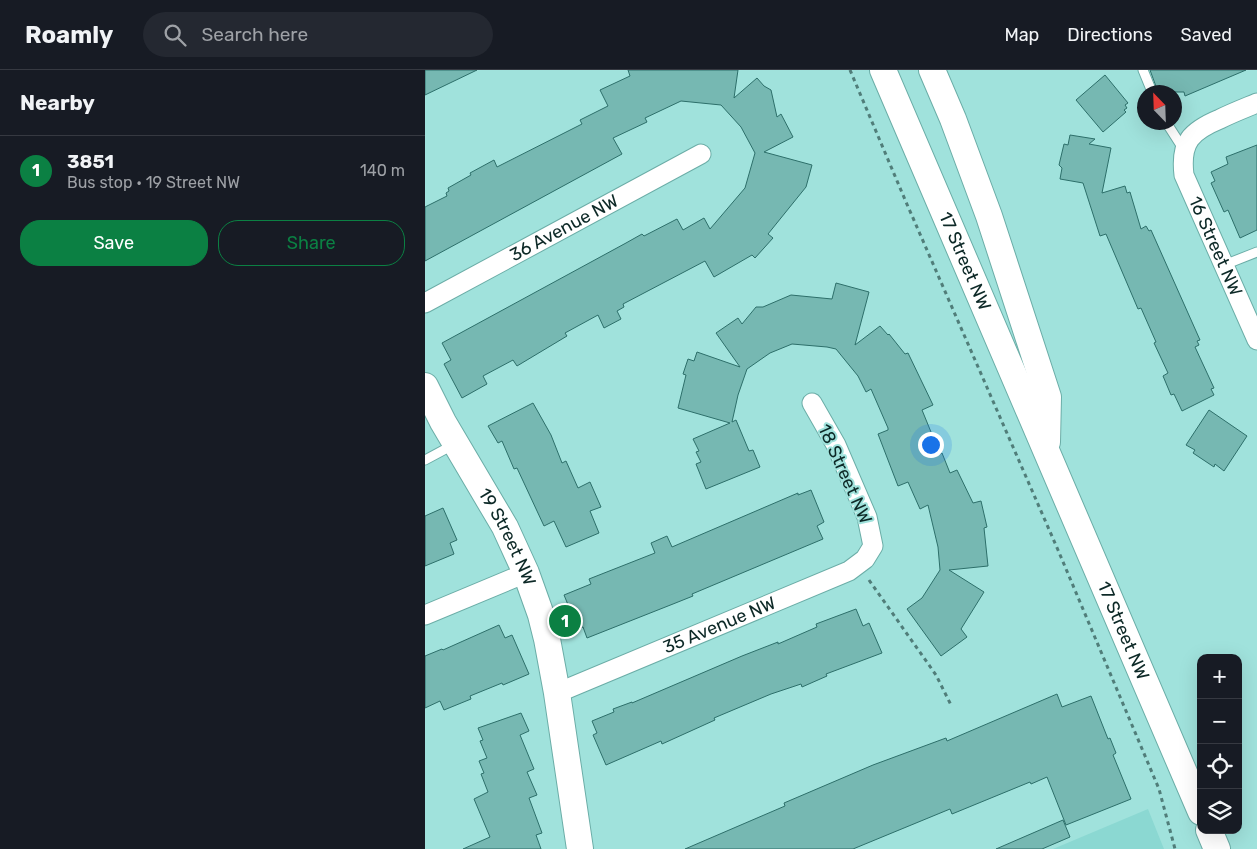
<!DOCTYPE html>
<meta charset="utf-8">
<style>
:root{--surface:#171b24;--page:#242831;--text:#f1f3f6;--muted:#9ea1a6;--line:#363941;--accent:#0b8043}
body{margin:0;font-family:Rubik,sans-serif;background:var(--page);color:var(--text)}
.controls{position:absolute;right:15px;bottom:15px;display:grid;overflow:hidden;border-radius:10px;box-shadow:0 5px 20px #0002}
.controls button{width:45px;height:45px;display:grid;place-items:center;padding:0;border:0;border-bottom:1px solid var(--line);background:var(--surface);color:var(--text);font:25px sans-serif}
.compass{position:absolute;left:712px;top:15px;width:45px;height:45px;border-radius:50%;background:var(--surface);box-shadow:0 5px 20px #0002;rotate:337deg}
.you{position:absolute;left:505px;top:374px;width:18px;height:18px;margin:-12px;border:4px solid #fff;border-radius:50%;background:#1a73e8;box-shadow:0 0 0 8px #1a73e833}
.badge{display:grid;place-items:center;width:32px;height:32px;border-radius:50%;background:var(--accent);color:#fff;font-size:16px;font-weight:700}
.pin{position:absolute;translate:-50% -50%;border:2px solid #fff;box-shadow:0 1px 5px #0006}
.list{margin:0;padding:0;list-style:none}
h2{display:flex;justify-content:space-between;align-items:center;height:65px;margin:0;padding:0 20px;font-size:21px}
h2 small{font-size:16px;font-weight:400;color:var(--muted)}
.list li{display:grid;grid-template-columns:32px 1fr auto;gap:15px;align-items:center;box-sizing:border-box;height:70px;padding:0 20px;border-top:1px solid var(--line)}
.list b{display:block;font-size:19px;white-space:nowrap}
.list p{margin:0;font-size:16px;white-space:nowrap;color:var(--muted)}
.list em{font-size:16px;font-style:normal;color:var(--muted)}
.actions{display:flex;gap:10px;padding:15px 20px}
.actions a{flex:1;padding:11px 0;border:1px solid var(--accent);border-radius:20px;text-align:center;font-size:18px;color:var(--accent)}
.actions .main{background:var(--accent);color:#fff}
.icon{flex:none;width:28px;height:28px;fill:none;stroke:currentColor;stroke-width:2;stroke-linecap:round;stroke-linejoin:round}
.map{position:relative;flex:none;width:832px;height:779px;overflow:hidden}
header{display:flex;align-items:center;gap:30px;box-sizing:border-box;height:70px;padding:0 25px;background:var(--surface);border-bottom:1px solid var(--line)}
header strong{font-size:24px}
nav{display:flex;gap:28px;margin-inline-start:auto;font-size:18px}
.search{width:350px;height:45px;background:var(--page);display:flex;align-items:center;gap:12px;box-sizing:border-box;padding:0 18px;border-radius:28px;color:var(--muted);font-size:19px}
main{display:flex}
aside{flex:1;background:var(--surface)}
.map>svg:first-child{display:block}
.built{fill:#8bd8d2}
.building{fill:#76b8b2;stroke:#2d6f6a}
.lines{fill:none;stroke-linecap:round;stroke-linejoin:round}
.lane-casing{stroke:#6bada7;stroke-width:11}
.street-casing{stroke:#6bada7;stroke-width:21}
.secondary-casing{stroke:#6bada7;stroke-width:28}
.path{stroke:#507d79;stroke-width:3;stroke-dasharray:4 4;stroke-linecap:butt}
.lane{stroke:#fff;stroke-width:9}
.street{stroke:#fff;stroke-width:19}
.secondary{stroke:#fff;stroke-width:26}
.labels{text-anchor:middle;stroke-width:4;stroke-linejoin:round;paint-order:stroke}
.street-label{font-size:18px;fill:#0d2927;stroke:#a0e2dc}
</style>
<header>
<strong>Roamly</strong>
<div class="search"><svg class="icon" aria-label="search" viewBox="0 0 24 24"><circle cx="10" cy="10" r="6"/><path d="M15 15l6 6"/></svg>Search here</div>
<nav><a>Map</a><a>Directions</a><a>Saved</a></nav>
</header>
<main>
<aside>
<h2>Nearby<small></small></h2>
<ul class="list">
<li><span class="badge">1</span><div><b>3851</b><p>Bus stop · 19 Street NW</p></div><em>140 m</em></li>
</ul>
<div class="actions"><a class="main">Save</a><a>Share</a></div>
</aside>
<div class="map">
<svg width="832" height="779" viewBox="0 0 832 779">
<rect width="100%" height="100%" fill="#a0e2dc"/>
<path class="built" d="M723 739 739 779H628Z"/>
<g class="building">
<path d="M0 0H52L0 25Z"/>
<path d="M203 0H313L309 28 332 8 339 16 346 20 352 47 356 44 368 67 339 82 387 95 381 117 343 164 348 168 330 188 327 185 289 207 280 191 198 234 199 237 192 241 196 249 179 258 173 245 140 263 142 266 92 296 88 290 58 306 62 314 37 328 19 294 26 290 17 273 201 173 217 164 219 166 252 149 258 160 279 148 285 159 320 118 330 83 316 57 296 35 256 31 220 48 222 52 188 68 197 84 0 191V137L22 126 21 123 24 121 23 118 46 105 45 103 69 90 72 97 157 54 155 50 183 36 175 20 205 6Z"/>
<path d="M725 0H821L760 26 759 22H733Z"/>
<path d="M680 5 703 33 700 35 702 38 699 40 701 42 678 62 651 30Z"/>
<path d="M645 65 670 69 664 74 686 78 677 123 700 116 702 123 705 122 716 159 721 156 724 161 726 160 775 270 772 271 774 275 770 277 789 318 786 319 789 325 757 341 749 324 746 325 738 306 743 303 729 273 731 272 716 238 713 239 681 164 675 166 658 113 635 109 637 98 634 95 639 74 643 75Z"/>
<path d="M832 75V160L815 168 803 140 799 142 786 113 790 111 786 102 803 94 801 87Z"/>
<path d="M411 213 444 222 430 275 455 256 463 265 464 264 480 284 483 283 508 335 497 340 515 384 517 383 525 403 532 400 548 433 556 431 562 457 559 458 563 496 524 500 559 522 536 559 542 567 516 586 482 539 497 528 515 500 513 477 503 435 495 439 483 412 473 416 453 364 463 360V358L446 319 441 322 433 306 411 279 402 277 367 274 345 283 322 299 313 325 307 352 311 350 324 381 328 380 335 397 281 419 271 394 276 392 271 382 274 381 268 369 305 353 253 338 261 305 258 304 263 289 269 291 272 282 315 297 291 263 313 248 317 254 331 237H338L366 225 407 229Z"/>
<path d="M108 333 126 365 137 393 141 391 153 418 165 412 176 437 165 441 174 463 141 477 129 451 119 456 92 398 89 399 77 371 73 373 63 356Z"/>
<path d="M784 340 822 366 799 401 790 394 789 397 768 383 770 380 761 375Z"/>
<path d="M386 420 399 452 392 456 398 469 267 524 268 526 248 534 162 568 158 557 153 559 139 525 166 514 164 509 230 483 226 473 242 466 247 477 373 423V425Z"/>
<path d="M18 438 32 470 25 473 29 484 0 496V446Z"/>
<path d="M431 539 438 556 444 553 457 583 401 604 402 606 377 617 376 614 346 624 289 648 290 650 237 674 236 671 181 695 168 665 172 663 167 651 189 642 188 639 207 632V633L317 586 353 572V574L392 557 391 554Z"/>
<path d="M74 555 80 568 87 565 104 604 78 615 77 613 45 626 46 629 19 640 15 631 0 638V586L17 579 18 580Z"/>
<path d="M632 624 637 637 666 626 683 669 685 668 691 683 688 685 706 729 641 755 622 707 606 714 605 712 527 744 525 739 428 779H260L360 736 359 733 448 695 521 668 522 671Z"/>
<path d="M96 643 104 661 95 665 109 699 102 702 112 725 104 728 117 763 111 765 116 779H38L65 767 49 729 63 722 56 704 59 703 54 691 62 688 55 671 58 670 53 658Z"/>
<path d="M638 750 645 767 617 779H571Z"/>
</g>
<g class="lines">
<g class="lane-casing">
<g id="lane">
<path d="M718 0 727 22"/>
<path d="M741 52 759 80"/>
<path d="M799 195 832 182"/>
<path d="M0 390 28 375"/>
</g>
</g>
<g class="street-casing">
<g id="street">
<path id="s1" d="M832 33C820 38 807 43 795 49 766 61 755 72 759 105L832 270"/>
<path id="s2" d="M0 233 276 84"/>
<path d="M0 545 101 503"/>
<path id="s3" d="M132 623 424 501 440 489 448 476 442 447 411 375 387 333"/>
</g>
</g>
<g class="secondary-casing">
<g id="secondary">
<path id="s4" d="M458 0 776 742"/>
<path d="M507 0 528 49 564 146 623 327 622 372"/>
<path id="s5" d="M0 316 18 352 80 457 101 503 116 545 122 569 132 623 155 779"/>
<path d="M784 760 792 779"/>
</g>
</g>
<g class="path">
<path d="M425 0 481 132 633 480 734 719 750 779"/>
<path d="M444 510 511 605 527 637"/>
</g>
<use href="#lane" class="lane"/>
<use href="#street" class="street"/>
<use href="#secondary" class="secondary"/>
</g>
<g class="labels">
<g class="street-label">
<text dy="6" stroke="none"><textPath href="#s2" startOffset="158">36 Avenue NW</textPath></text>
<text dy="6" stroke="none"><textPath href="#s1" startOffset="192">16 Street NW</textPath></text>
<text dy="6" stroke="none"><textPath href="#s4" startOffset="208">17 Street NW</textPath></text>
<text transform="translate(420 404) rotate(66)" y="6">18 Street NW</text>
<text dy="6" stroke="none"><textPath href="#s5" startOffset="172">19 Street NW</textPath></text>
<text dy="6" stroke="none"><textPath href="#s3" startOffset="176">35 Avenue NW</textPath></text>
<text dy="6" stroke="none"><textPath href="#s4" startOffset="610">17 Street NW</textPath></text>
</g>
</g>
</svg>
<div class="controls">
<button>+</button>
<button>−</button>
<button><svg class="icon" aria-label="locate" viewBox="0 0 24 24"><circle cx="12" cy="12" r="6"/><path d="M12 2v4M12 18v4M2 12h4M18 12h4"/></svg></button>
<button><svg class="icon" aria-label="layers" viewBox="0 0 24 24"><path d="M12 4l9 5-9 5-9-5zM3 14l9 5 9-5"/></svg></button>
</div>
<svg class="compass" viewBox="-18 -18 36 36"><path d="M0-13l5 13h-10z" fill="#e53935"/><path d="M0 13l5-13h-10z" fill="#9ea1a6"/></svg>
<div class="you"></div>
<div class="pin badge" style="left:140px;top:551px">1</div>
</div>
</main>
